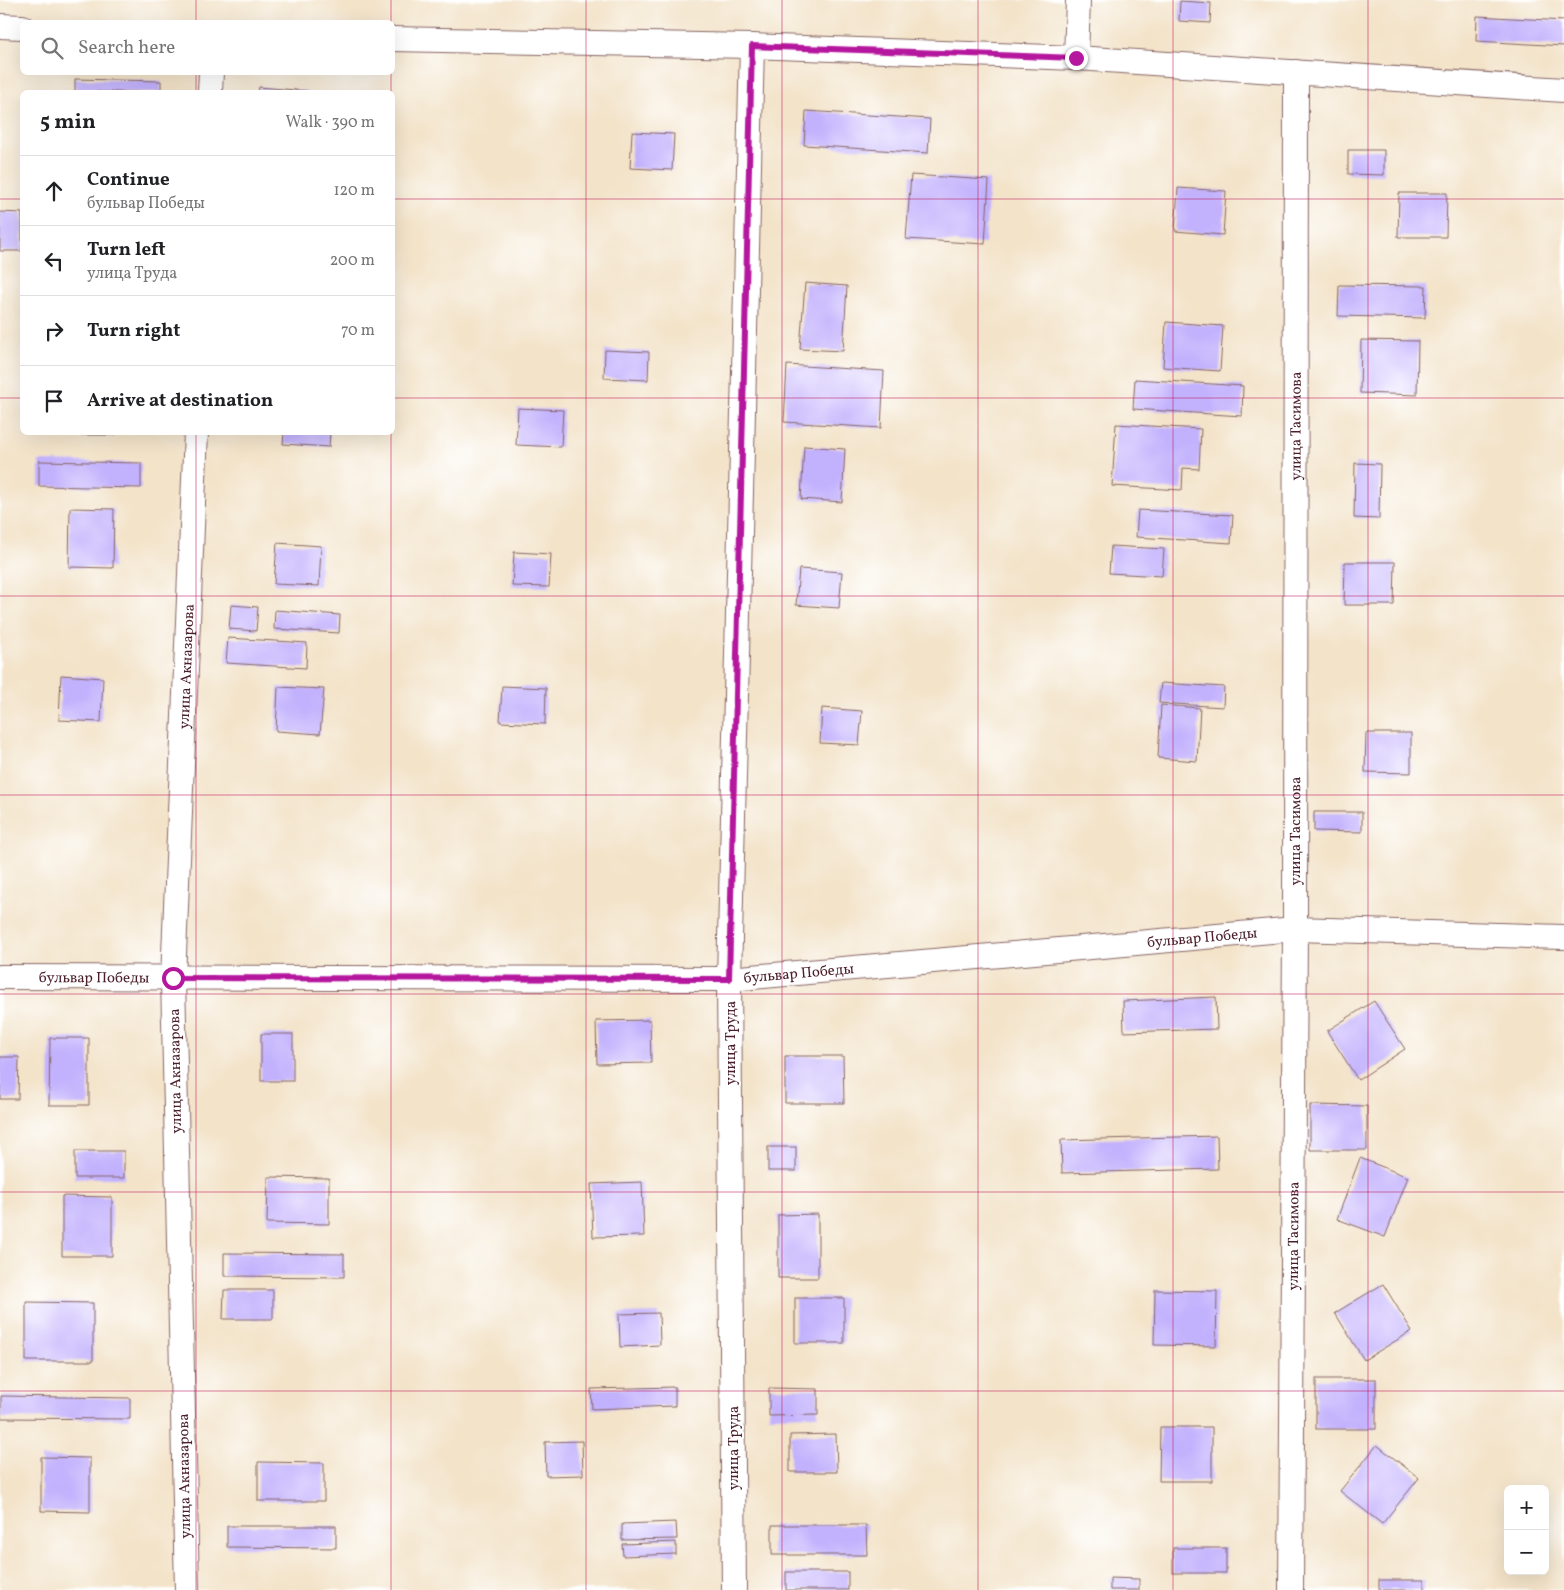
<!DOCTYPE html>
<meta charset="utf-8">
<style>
:root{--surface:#fff;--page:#f6f6f6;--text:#202124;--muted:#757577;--line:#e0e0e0}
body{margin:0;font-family:Vollkorn,serif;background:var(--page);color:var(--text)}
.controls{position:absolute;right:15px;bottom:15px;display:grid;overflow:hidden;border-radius:8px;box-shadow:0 5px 20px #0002}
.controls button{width:45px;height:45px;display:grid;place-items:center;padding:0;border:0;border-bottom:1px solid var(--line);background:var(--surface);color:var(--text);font:25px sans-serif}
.stop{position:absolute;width:15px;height:15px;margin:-11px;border:4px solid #b5179e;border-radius:50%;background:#fff}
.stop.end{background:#b5179e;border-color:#fff;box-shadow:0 1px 5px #0008}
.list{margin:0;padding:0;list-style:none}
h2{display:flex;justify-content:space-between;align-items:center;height:65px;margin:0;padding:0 20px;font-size:21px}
h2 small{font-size:16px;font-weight:400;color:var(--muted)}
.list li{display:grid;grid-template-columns:32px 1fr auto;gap:15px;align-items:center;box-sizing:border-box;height:70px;padding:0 20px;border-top:1px solid var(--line)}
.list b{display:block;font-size:19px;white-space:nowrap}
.list p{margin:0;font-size:16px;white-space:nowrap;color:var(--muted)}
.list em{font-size:16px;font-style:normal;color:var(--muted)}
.icon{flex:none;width:28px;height:28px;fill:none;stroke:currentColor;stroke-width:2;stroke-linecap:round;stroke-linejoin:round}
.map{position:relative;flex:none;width:1564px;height:1590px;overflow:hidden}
.search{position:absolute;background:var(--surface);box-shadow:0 5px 20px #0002;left:20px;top:20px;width:375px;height:55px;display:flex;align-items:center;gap:12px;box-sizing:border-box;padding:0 18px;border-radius:8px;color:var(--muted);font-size:19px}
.panel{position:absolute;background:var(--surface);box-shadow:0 5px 20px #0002;left:20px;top:90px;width:375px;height:345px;border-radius:8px}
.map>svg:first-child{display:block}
.building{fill:#c2b1fd}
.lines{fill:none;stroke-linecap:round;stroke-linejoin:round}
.minor-casing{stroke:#856462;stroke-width:26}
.minor{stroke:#fff;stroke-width:24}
.route{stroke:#b5179e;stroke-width:6}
.grid{fill:none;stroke:#c2185b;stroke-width:1;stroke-opacity:0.55}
.labels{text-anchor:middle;stroke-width:4;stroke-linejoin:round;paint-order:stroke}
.street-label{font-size:15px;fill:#4a1f2b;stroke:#fff}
</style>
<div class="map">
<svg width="1564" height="1590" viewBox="0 0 1564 1590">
<rect width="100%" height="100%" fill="#fff"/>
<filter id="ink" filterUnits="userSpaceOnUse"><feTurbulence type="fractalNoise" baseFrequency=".02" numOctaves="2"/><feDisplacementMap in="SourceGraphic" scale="10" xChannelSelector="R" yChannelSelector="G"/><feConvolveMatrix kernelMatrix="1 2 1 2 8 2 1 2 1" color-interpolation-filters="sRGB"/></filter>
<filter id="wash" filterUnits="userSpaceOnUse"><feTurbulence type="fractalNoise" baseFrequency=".0096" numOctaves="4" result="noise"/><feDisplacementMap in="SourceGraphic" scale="20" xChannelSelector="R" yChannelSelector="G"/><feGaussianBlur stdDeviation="1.12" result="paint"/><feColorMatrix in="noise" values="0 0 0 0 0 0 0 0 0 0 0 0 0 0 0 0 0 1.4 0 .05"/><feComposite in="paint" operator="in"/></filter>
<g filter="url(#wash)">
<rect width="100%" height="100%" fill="#f3e3c9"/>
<g id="blocks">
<g class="building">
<path d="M1180 1 1211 3 1210 23 1179 21Z"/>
<path d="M1477 16 1564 21V46L1476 41Z"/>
<path d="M75 79 161 81V92H75Z"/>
<path d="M259 87 308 91V92H258Z"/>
<path d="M806 111 930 119 928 153 804 145Z"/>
<path d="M632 132 674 134 672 170 630 168Z"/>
<path d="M1348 150H1384V175L1348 174Z"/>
<path d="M911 175 989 180 985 244 906 239Z"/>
<path d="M1178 188 1226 191 1223 235 1175 231Z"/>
<path d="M1399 193H1447L1446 237H1398Z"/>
<path d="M0 212 22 213V251H0Z"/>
<path d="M805 283 847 286 843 351 800 349Z"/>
<path d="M1339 285 1426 286 1425 318 1338 316Z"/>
<path d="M1166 322 1223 326 1220 371 1163 367Z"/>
<path d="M1361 340 1418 341 1417 395 1360 393Z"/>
<path d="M605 350 649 352 648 380 604 378Z"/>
<path d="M787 365 884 371 881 428 784 422Z"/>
<path d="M1135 379 1243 386 1242 416 1133 409Z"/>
<path d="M518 408 563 410 561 447 516 445Z"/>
<path d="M1116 424 1201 429 1199 469 1183 468 1182 490 1112 486Z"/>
<rect x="70" y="432" width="45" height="3"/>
<path d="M284 432H330L329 447 283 444Z"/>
<path d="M804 446 845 449 842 502 801 499Z"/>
<path d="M39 461 141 463V488L39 486Z"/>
<path d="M1355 463 1380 464 1379 519 1354 518Z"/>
<path d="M70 508 114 509 113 568 69 567Z"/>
<path d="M1138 510 1233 515 1231 543 1136 537Z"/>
<path d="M277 543 321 546 319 586 274 584Z"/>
<path d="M1111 546 1164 549 1162 576 1109 573Z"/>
<path d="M514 552 551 554 549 587 512 586Z"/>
<path d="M1345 562H1395L1394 605H1344Z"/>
<path d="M799 569 842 572 839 608 796 605Z"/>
<path d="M231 605 258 607 256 631 229 629Z"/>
<path d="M275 610 340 615 339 633 274 629Z"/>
<path d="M228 638 307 643 306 668 226 663Z"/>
<path d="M61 675 103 678 101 722 59 720Z"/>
<path d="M1161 683 1224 687 1223 707 1159 703Z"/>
<path d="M502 686 546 688 545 724 500 722Z"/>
<path d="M278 687 324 689 320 734 276 731Z"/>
<path d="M1161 705 1200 708 1197 761 1158 758Z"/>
<path d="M822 708 862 711 859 745 820 743Z"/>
<path d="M1366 733H1411V773L1365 772Z"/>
<path d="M1314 812H1362V832L1314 831Z"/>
<path d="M1216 997 1217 1029 1124 1032 1123 1001Z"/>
<path d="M1374 1001 1405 1049 1358 1080 1327 1031Z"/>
<path d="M650 1020 651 1063 597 1064 596 1021Z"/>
<rect x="261" y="1034" width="32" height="47"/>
<path d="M50 1038H89V1105H49Z"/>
<path d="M785 1056H843L844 1103H785Z"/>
<path d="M0 1057H19L18 1099H0Z"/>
<path d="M1310 1105 1367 1106V1150H1310Z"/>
<path d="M1217 1136 1218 1169 1062 1173 1061 1140Z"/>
<rect x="768" y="1147" width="28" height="24"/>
<rect x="75" y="1151" width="49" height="27"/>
<path d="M1360 1158 1408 1177 1385 1237 1337 1219Z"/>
<path d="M268 1177 329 1178V1224L267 1223Z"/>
<path d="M642 1182 644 1236 593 1237 591 1184Z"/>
<path d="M62 1196 112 1197V1256H62Z"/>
<path d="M818 1214V1278H778V1215Z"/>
<path d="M224 1253 344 1254V1277L224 1276Z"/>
<path d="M1383 1284 1412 1331 1364 1360 1335 1313Z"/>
<path d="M224 1290H273V1319H223Z"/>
<path d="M1155 1290 1217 1291 1216 1346 1154 1345Z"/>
<rect x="795" y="1298" width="49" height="45"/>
<path d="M26 1302 93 1303V1361H26Z"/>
<path d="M659 1313 660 1345 620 1347 619 1314Z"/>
<rect x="1316" y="1379" width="60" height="50"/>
<path d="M675 1387V1406L592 1409 591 1389Z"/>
<path d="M769 1388 818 1389V1415L769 1416Z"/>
<path d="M1 1396 130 1398V1419L1 1418Z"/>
<path d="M1160 1427H1212V1481H1159Z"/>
<path d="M836 1434 837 1472H790V1435Z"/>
<path d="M582 1441 583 1475 546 1476 545 1442Z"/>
<path d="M1377 1445 1419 1478 1382 1524 1340 1491Z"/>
<path d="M41 1457 90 1458V1512L41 1511Z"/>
<path d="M258 1462 324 1463V1501H258Z"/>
<path d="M676 1522 677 1539 622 1540V1524Z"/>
<path d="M772 1525H866L867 1555H772Z"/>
<path d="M227 1526H336V1548L227 1547Z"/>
<path d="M676 1542V1554L623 1556 622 1544Z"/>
<rect x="1173" y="1548" width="53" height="25"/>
<rect x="786" y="1572" width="62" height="18"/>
<path d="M1110 1578 1139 1579V1590H1110Z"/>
<rect x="1379" y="1580" width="45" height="10"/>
</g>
</g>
</g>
<g filter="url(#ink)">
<use href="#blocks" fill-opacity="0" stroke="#856462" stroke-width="1"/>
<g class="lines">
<g class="minor-casing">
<g id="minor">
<path d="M0 26 22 27"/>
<path d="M392 39 752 46 1076 58 1564 90"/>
<path d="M1076 58 1078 0"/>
<path d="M210 92 211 72"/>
<path id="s1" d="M0 977 729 979 1295 929 1564 937"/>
<path id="s2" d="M187 1590 173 978 196 432"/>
<path d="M734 1590 729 979 752 46"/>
<path id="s3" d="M1291 1590 1295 929 1296 72"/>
</g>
</g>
<use href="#minor" class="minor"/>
</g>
</g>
<g class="lines" filter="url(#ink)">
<path class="route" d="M173 978 729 979 752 46 1076 58"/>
</g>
<path class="grid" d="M196 0V22M391 0V22M586 0V1590M782 0V1590M978 0V1590M1173 0V1590M1368 0V1590M196 72V92M391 72V92M0 199H22M392 199H1564M0 398H22M392 398H1564M196 432V1590M391 432V1590M0 596H1564M0 795H1564M0 994H1564M0 1192H1564M0 1391H1564"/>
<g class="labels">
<g class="street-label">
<text dy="5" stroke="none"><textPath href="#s3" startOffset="1164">улица Тасимова</textPath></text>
<text dy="5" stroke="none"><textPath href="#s2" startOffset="924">улица Акназарова</textPath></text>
<text dy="5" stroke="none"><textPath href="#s3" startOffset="759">улица Тасимова</textPath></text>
<text dy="5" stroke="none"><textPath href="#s1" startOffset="1204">бульвар Победы</textPath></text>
<text dy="5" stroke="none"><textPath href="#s1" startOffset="799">бульвар Победы</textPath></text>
<text dy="5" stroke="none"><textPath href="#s1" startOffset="94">бульвар Победы</textPath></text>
<text transform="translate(730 1043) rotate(-90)" y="5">улица Труда</text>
<text transform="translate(175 1071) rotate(-91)" y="5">улица Акназарова</text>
<text dy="5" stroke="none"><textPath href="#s3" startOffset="354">улица Тасимова</textPath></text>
<text transform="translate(733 1448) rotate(-90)" y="5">улица Труда</text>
<text transform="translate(184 1476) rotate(-91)" y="5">улица Акназарова</text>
</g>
</g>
</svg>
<div class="controls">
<button>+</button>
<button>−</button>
</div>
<div class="stop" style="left:173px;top:978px"></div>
<div class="stop end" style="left:1076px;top:58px"></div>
<div class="search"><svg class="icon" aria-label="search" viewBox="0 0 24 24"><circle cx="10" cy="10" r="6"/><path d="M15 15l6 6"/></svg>Search here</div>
<section class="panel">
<h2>5 min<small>Walk · 390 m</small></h2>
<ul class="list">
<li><svg class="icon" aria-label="ahead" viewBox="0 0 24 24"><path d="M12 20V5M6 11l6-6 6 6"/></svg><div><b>Continue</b><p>бульвар Победы</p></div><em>120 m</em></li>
<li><svg class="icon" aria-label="left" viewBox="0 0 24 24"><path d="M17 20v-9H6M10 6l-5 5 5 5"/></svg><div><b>Turn left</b><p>улица Труда</p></div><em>200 m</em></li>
<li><svg class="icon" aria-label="right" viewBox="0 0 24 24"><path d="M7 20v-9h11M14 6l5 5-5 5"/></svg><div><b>Turn right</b></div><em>70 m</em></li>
<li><svg class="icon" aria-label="arrive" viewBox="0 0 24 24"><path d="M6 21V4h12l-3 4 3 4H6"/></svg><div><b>Arrive at destination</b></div></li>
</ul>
</section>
</div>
